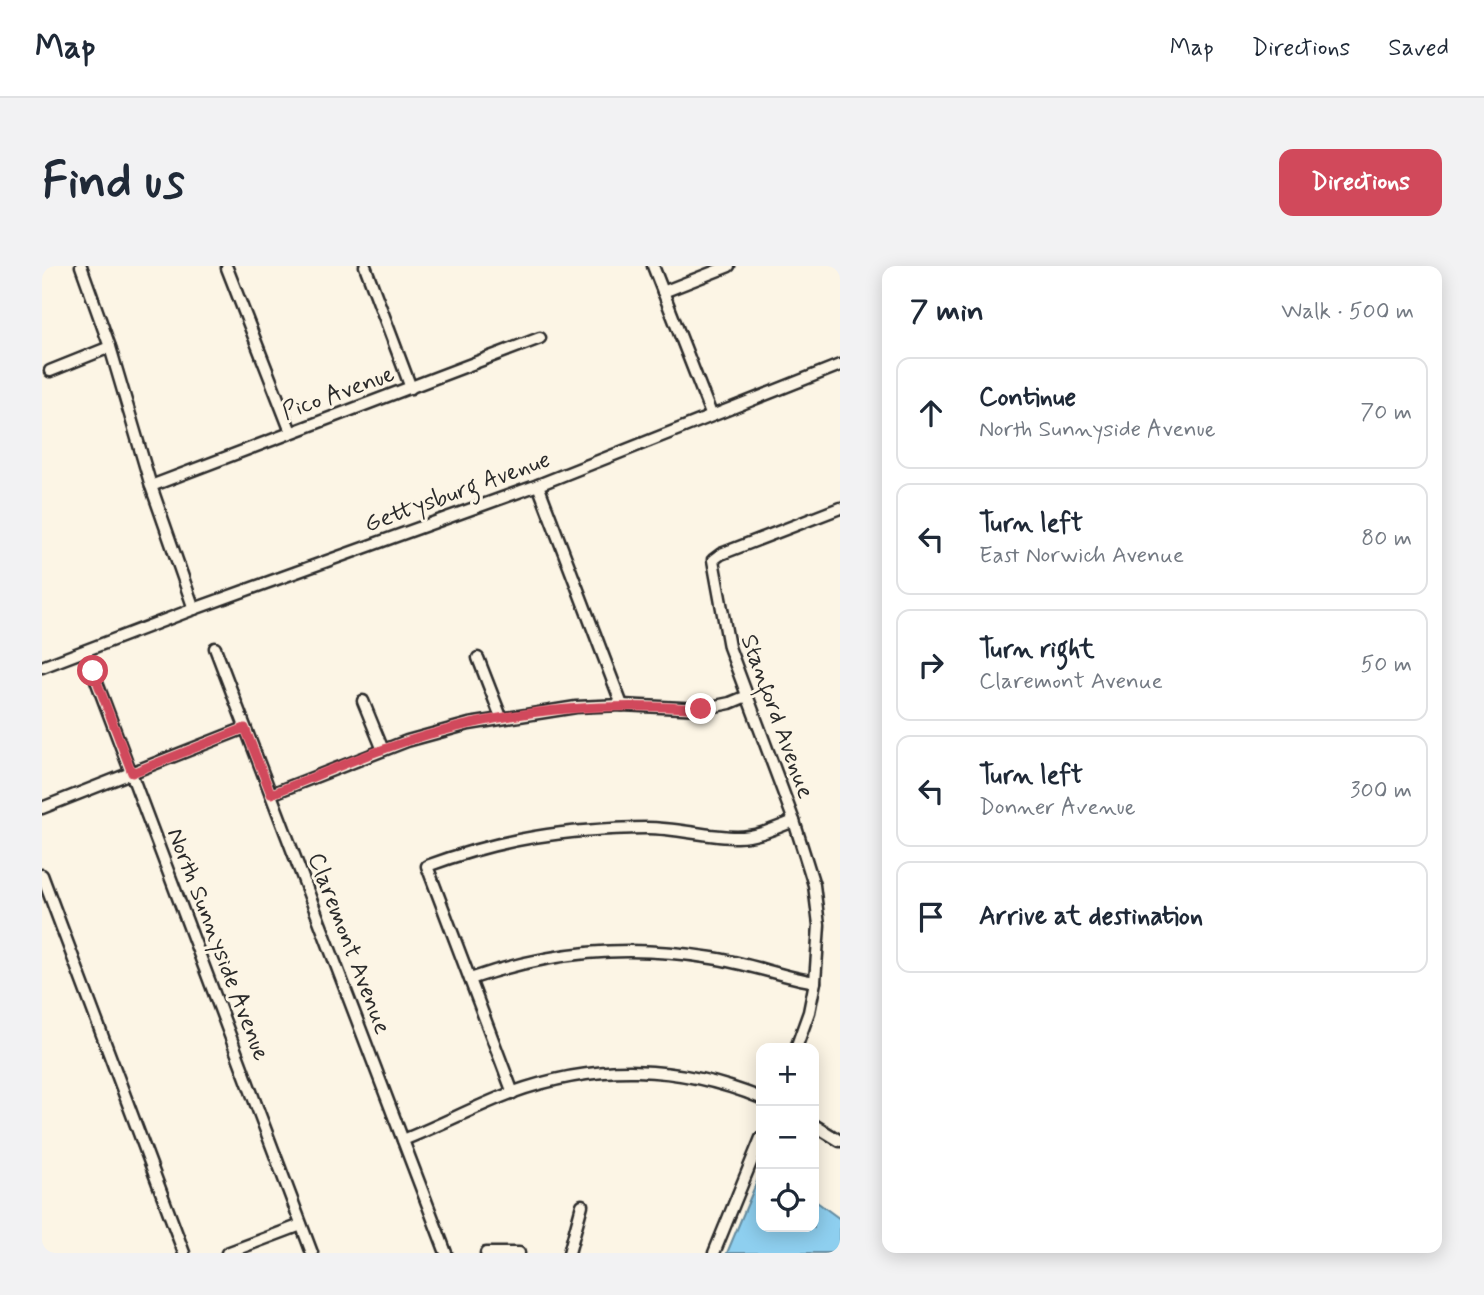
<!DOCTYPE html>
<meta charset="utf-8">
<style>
:root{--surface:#fff;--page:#f2f2f3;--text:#1f2937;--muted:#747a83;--line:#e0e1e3;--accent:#d1495b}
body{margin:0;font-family:Mynerve,sans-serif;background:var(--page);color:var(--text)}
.controls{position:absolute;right:21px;bottom:21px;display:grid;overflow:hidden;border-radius:14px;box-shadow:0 4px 18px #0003}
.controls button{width:63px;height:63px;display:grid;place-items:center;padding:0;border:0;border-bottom:2px solid var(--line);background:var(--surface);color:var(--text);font:35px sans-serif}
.stop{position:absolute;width:21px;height:21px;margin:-16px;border:5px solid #d1495b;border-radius:50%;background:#fff}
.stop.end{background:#d1495b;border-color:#fff;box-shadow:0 2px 7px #0008}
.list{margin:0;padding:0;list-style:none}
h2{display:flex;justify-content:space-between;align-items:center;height:91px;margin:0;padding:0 28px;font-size:30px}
h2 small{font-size:23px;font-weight:400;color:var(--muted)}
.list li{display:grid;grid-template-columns:46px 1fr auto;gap:21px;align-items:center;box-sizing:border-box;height:112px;margin:0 14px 14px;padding:0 14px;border:2px solid var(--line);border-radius:14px}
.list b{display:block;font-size:26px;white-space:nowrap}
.list p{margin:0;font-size:23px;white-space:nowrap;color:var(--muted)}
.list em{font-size:23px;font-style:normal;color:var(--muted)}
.icon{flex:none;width:38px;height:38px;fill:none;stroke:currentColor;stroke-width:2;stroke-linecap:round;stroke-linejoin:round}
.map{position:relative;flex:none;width:798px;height:987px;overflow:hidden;border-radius:14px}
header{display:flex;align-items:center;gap:42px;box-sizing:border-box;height:98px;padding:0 35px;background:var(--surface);border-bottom:2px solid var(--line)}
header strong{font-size:33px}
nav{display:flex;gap:38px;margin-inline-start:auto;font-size:24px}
.intro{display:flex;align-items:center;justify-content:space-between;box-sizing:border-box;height:168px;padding:0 42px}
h1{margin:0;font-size:49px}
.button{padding:18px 32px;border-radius:14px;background:var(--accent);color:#fff;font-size:24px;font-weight:700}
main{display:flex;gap:42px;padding:0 42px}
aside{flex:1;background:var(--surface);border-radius:14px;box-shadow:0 4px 18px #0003}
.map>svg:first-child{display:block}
.water{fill:#8ecfef;stroke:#668da1;stroke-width:2}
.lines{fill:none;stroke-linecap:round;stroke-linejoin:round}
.minor-casing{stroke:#2b2b2b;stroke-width:15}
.minor{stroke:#fcf5e5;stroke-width:10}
.route{stroke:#d1495b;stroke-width:9}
.labels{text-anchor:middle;stroke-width:6;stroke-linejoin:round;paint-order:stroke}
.street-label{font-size:24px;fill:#2b2b2b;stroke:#fcf5e5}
</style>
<header>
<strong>Map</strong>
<nav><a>Map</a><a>Directions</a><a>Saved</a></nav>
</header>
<div class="intro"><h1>Find us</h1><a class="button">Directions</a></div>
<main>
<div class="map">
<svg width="798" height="987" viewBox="0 0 798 987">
<rect width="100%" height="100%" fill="#fcf5e5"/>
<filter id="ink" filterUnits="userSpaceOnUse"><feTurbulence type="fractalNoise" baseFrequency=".0143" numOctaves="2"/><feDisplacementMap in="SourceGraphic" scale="14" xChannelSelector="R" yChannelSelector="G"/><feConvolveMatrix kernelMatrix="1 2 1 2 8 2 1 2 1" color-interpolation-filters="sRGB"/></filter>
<g filter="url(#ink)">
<path class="water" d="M719 906V961H772V934L798 953V987H685Z"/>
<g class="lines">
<g class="minor-casing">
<g id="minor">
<path d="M39 0 68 81 109 220 152 343"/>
<path d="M323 0 369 122"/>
<path d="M611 0 669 148"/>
<path d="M185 2 249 166"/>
<path d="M621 26 687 0"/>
<path d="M8 105 68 81"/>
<path d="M496 219 580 439"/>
<path d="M109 220 498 72"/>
<path d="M173 382 404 987"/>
<path d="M43 385 270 987"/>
<path d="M436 392 459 451"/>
<path d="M0 401 152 343 496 219 798 99"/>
<path d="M321 435 341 484"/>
<path d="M229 528 365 475 427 458 534 441 580 439 659 443 688 437 705 430"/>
<path d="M0 542 203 462"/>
<path d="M0 609 142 987"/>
<path d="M428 713C509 685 584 678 670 692 705 697 738 710 773 716"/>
<path d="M754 782 767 746 773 716 777 659 772 619 752 555 687 381 671 294 679 288 798 242"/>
<path d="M471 827 385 600C461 572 524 563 605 562 635 562 665 571 695 571 715 571 734 562 752 555"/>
<path d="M772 859 798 875"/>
<path d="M361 874C397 860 432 841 469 827 555 796 635 798 719 832"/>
<path d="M185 987 259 959"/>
<path d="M444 987H477"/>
<path d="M527 987 540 939"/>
<path d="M672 987 719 872"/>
</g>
</g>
<use href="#minor" class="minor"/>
</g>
</g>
<g class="lines" filter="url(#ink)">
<path class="route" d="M51 405 90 507 203 462 229 528C285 506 341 480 400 465 489 441 568 437 659 443"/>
</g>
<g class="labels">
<g class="street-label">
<text transform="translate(296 126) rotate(-20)" y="8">Pico Avenue</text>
<text transform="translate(415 225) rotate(-20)" y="8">Gettysburg Avenue</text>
<text transform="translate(736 450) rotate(70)" y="8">Stanford Avenue</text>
<text transform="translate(308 677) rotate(69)" y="8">Claremont Avenue</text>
<text transform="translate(177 678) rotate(69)" y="8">North Sunnyside Avenue</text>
</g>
</g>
</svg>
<div class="controls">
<button>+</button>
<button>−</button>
<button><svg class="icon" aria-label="locate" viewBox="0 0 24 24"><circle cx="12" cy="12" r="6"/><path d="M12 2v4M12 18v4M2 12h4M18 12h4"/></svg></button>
</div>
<div class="stop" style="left:51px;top:405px"></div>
<div class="stop end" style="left:659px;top:443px"></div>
</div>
<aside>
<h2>7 min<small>Walk · 500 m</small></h2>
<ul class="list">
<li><svg class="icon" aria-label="ahead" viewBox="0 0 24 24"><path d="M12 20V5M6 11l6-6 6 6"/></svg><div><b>Continue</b><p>North Sunnyside Avenue</p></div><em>70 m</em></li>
<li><svg class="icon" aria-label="left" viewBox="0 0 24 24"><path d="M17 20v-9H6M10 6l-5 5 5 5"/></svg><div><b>Turn left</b><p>East Norwich Avenue</p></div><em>80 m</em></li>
<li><svg class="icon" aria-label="right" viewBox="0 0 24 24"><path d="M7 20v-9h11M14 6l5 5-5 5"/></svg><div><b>Turn right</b><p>Claremont Avenue</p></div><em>50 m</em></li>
<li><svg class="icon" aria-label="left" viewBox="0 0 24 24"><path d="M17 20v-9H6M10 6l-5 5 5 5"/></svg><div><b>Turn left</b><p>Donner Avenue</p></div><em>300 m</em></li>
<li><svg class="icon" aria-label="arrive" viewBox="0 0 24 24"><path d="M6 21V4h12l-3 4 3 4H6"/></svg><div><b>Arrive at destination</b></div></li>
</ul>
</aside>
</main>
